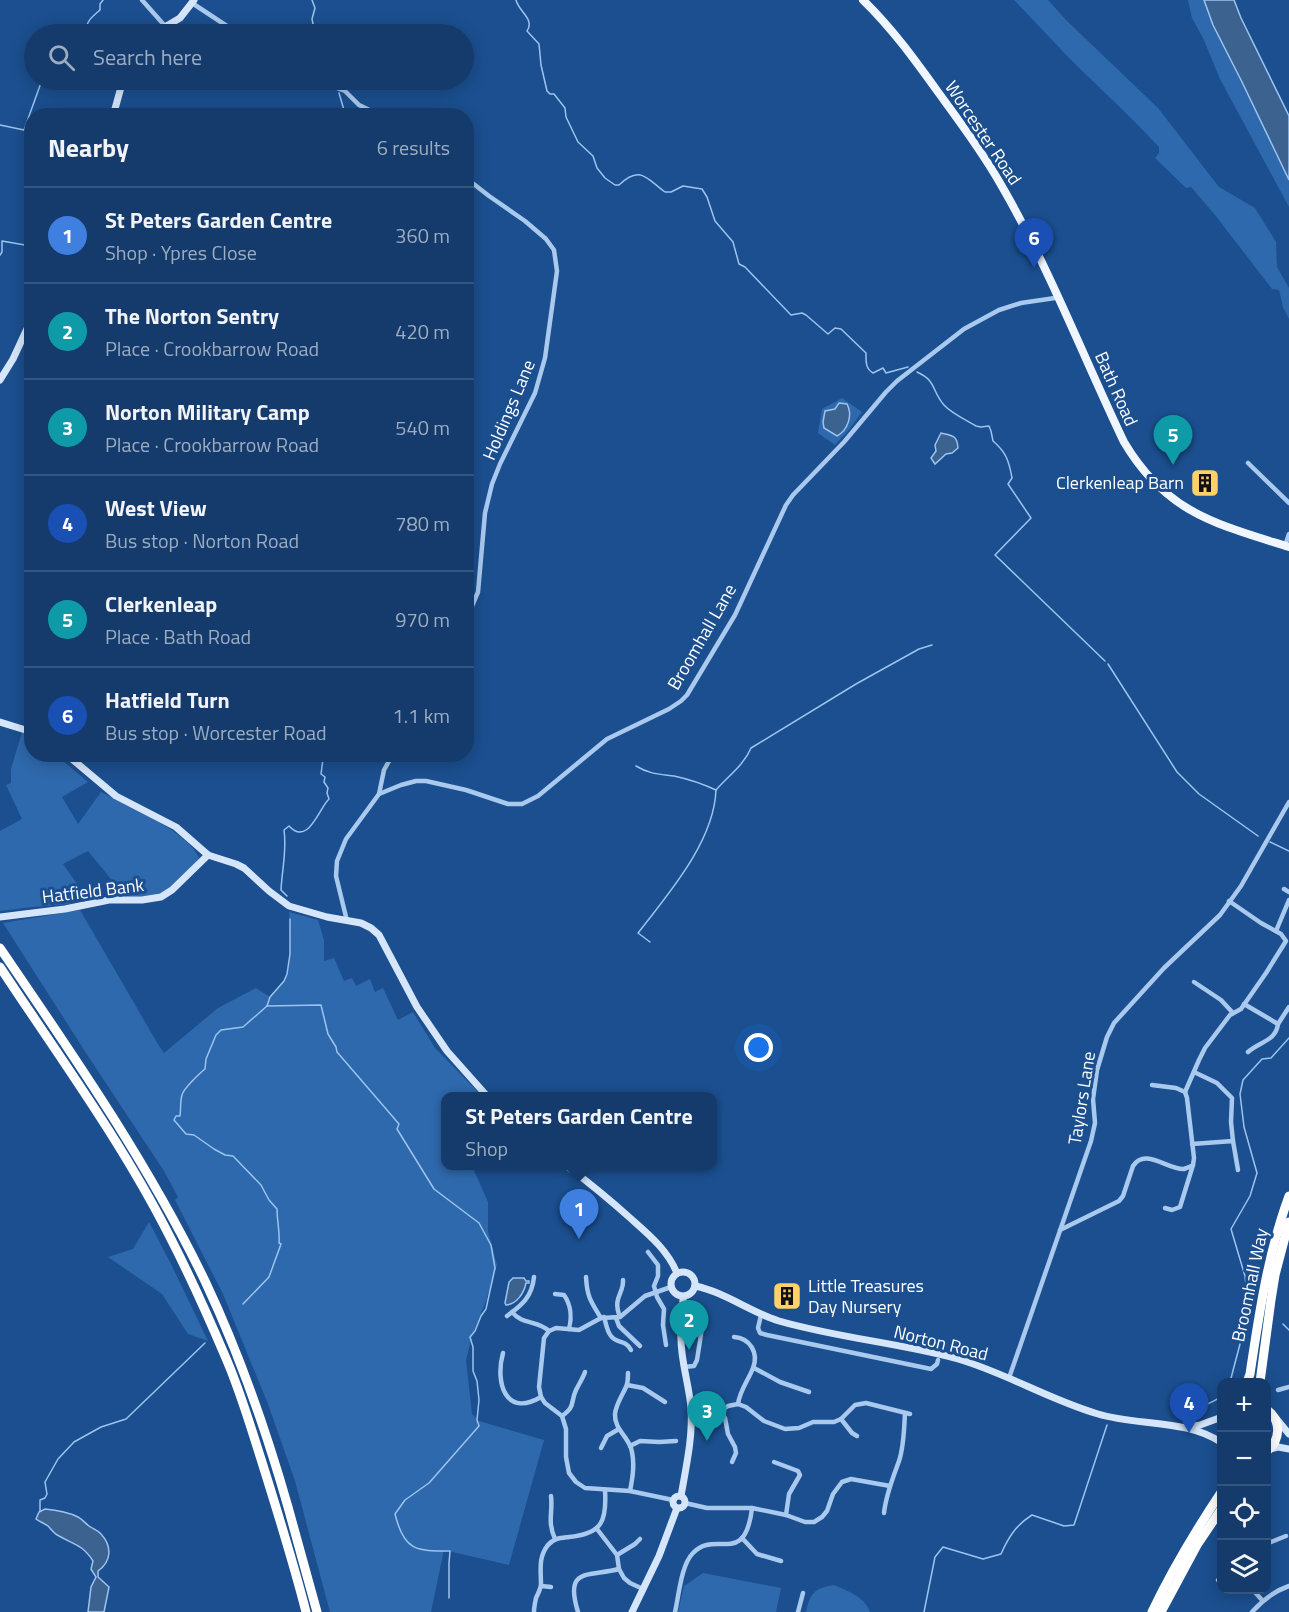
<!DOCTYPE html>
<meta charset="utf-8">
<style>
:root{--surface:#143b6b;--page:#1d4271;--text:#f1f3f6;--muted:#9dadc1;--line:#33557e;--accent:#8abfa5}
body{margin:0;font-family:"Titillium Web",sans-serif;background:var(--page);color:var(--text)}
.controls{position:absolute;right:18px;bottom:18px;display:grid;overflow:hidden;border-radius:12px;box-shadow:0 3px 15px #0003}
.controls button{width:54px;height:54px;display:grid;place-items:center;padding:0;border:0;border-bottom:2px solid var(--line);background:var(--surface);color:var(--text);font:30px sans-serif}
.you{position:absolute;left:759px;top:1048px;width:21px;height:21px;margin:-15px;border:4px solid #fff;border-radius:50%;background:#1a73e8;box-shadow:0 0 0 9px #1a73e833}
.badge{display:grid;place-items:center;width:39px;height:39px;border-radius:50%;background:var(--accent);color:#fff;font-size:20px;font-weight:700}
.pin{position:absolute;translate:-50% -50px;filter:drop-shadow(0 2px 3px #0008)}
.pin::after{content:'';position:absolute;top:32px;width:21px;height:18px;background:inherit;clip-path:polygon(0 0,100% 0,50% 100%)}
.popup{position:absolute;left:441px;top:1092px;width:276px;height:78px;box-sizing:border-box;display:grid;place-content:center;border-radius:12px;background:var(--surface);filter:drop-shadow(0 2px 4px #0005);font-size:20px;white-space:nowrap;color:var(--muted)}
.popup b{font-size:22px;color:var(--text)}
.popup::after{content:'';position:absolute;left:50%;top:100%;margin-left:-12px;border:12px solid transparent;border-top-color:var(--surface)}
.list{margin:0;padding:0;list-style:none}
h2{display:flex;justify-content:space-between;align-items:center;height:78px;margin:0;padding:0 24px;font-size:26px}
h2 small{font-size:20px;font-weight:400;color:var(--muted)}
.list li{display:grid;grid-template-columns:39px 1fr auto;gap:18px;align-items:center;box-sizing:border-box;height:96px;padding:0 24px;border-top:2px solid var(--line)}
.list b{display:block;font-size:22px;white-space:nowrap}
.list p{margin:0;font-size:20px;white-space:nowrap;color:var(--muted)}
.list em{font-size:20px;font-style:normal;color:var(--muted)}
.icon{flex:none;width:33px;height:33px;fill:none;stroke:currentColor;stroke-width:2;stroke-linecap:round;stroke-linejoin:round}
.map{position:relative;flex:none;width:1289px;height:1612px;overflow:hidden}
.search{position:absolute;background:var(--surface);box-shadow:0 3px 15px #0003;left:24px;top:24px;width:450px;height:66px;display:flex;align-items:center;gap:15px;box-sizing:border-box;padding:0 21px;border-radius:33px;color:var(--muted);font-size:22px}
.panel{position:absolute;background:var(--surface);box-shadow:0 3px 15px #0003;left:24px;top:108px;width:450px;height:654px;border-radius:24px}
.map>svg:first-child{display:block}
.green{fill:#2e69ad}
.water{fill:#3c6290;stroke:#9cc4f0;stroke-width:1.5}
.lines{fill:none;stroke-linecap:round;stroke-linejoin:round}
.stream{stroke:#9cc4f0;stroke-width:1.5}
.street{stroke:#a9c9ee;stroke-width:4.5}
.secondary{stroke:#d6e6fa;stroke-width:7}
.primary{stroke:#f0f6ff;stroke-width:8}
.highway{stroke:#fff;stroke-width:9}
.labels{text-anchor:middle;stroke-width:6;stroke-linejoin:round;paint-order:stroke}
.street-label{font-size:18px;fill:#fff;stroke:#1b4f8f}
.poi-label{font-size:18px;fill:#fff;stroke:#1b4f8f;text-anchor:end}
</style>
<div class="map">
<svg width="1289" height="1612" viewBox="0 0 1289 1612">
<rect width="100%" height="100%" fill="#1b4f8f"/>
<g class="green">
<path d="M1014 0H1048L1066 20 1158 108 1219 187 1255 208 1276 242 1277 267 1289 288V319L1283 307 1279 290 1272 289 1215 215 1191 187 1186 188 1155 158 1159 153V147L1132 119 1072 61Z"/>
<path d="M1188 0H1204L1213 25 1242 82 1289 180V207L1220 79 1203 38 1192 18Z"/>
<path d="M842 398 862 412 847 432 835 445 818 433 822 409Z"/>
<path d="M22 732 31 738 32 754 56 755 88 782 62 797 78 824 101 792C126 805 189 832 199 858L195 863 165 892 153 896 110 897 105 893 115 884 88 851 63 864 82 891 70 904 32 907 0 911V831L22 819 6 785 11 783V769Z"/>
<path d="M80 910 159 1046 164 1053 218 1008 256 988 270 997C276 990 284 983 287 974 292 957 291 930 289 912L318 920 324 940V961L334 958 344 981 352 978 356 986 370 979 375 992 383 988 398 1020 413 1012 435 1048 482 1096H446V1166H472L488 1202V1231L497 1265 486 1301 472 1336 466 1360 472 1414 479 1421 544 1440 509 1565 444 1550 431 1612H330L295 1481 268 1404 223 1294 175 1200 178 1197 164 1171 86 1053 3 923Z"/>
<path d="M149 1222 171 1264 208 1341 188 1334 162 1294 108 1257 133 1249Z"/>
<path d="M703 1573 781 1588 776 1612H678L684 1586Z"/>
<path d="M834 1585C848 1591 865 1597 870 1612H806C810 1593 815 1588 834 1585Z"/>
</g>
<g class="water">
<path d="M1204 0H1234L1241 18 1289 116V180L1242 82 1213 25Z"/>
<path d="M839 403 847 404C853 415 848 430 837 436L824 428 823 422 825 411 835 409Z"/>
<path d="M941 433C953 436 957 435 958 448L952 453 946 454 935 464 931 458 936 451 935 445Z"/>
<path d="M513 1278H524L526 1281H529V1283H526C524 1293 517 1304 506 1305L505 1303 509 1282Z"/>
<path d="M45 1509C56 1510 68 1512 78 1517 82 1519 85 1523 89 1526 93 1529 98 1530 101 1534 112 1546 112 1561 98 1571V1577L109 1587 104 1612H88L91 1587 96 1577 91 1569 93 1561C83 1545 75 1545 59 1536 54 1534 52 1530 48 1526 44 1523 40 1522 36 1519L39 1512Z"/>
</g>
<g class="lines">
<g class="stream">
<path d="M312 0 315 8 312 19 315 34"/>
<path d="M516 0C519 12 535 19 527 31L539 44 541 65 547 91 550 94H554L565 108 566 117 578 142 593 156 597 168 605 178 615 185H619C640 165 646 178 665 192H671L683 186 702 189 707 197 715 221 733 242 739 264 745 267 791 315 802 313 806 315 828 334 835 328 841 329 866 353C866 361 865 368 873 373L883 368 886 373 908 367"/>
<path d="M69 34 74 28 84 33 86 31C86 21 93 16 100 10V4L103 0"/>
<path d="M333 80 337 85"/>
<path d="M339 93 344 110 347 116"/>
<path d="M0 125 24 130 42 80"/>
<path d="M24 130 32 132"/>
<path d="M0 255 2 252V241L25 245 32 244"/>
<path d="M917 372C937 381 931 390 944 405 951 413 966 420 976 426L981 427 989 426 991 431 993 441C1006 452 1009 461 1012 478L1008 484 1031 518 995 555 1105 661"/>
<path d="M1108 664 1177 772 1199 794 1258 836"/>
<path d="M636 766C649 774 659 774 674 776 688 779 703 784 716 790 728 776 744 765 751 748L856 684 919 649 932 645"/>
<path d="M1270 842 1289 851"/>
<path d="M287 896 281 890C282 869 287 851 284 830L289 826C308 847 319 808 329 799L327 793 328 788 324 782 325 777 321 774 323 759 321 754"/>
<path d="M650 942 638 933C668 894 714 842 716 790"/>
<path d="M267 1006 321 1005 328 1034 336 1047 337 1052 399 1124 397 1129 434 1189 479 1223 491 1245 495 1268 486 1309 481 1316 475 1331 470 1337 473 1347V1371L477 1381 479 1400 477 1420 479 1426 429 1483 405 1500 395 1514C404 1551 416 1551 450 1551L449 1563V1598"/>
<path d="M243 1304 269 1277 281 1244 279 1243C280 1231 277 1221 277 1209L269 1200 261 1185 233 1156 225 1155 214 1149 194 1135 186 1134 174 1120 176 1116H180C181 1109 180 1101 182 1095 183 1089 200 1073 205 1069L206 1059 216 1035 221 1030 243 1027 267 1006 270 997 284 981 287 974 290 954V919"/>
<path d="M1283 1324 1289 1330"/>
<path d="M1230 1382 1240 1344 1243 1312 1247 1296 1245 1276 1231 1229 1250 1196 1257 1173 1244 1127 1240 1094 1243 1080 1262 1059 1271 1058 1289 1038"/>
<path d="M1195 1412C1203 1403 1214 1404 1222 1395"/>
<path d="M40 1511V1500L45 1498 47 1494 45 1482 58 1459 74 1442 101 1427 126 1419 205 1343"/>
<path d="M924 1612 935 1557 943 1547 983 1559 1001 1554C1008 1538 1016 1525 1032 1515L1064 1526 1074 1525 1107 1425"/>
</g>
<g class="street">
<path d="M142 0 165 26"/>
<path d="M192 3 239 34"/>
<path d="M315 80 345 91 359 105 382 116"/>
<path d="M466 178 489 196 525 221 546 239 554 250 557 271 545 358 535 393 500 464 492 484 485 513 478 592 466 620"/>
<path d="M1248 463 1289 503"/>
<path d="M1285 546 1289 534"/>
<path d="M379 794 384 770 393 754"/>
<path d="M1284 889 1289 892"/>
<path d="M347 921 336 876 337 861 346 839 379 794 401 785 416 781H426L466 790 508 804H522L538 796 607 739 669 709 681 701 687 695 735 615 786 505 793 495 844 442 886 392 897 381 964 329 999 310 1021 303 1055 298 1058 295"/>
<path d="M1276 931 1289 900"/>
<path d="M1194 982 1221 1000 1233 1013"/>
<path d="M1244 1004 1278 1024 1289 1007"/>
<path d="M1248 1052C1259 1042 1276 1041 1278 1024"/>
<path d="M1194 1072 1217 1083 1232 1098 1231 1122 1233 1141"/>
<path d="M1152 1085 1176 1088 1185 1092"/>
<path d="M1185 1092 1199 1060 1205 1048 1230 1015 1241 1009 1266 973 1286 941 1281 934 1261 923 1229 901"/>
<path d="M1192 1144 1233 1141 1238 1170"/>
<path d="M1165 1208 1172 1210 1180 1207 1193 1165"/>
<path d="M1060 1230 1119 1201 1123 1196 1133 1166C1145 1147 1168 1170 1184 1169 1187 1168 1190 1167 1193 1165L1194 1158 1187 1098 1185 1092"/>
<path d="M648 1252 658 1265V1276L654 1286 657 1297 664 1309 663 1325 666 1345"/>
<path d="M586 1277C587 1297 591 1302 601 1318"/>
<path d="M555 1294 564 1295C571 1305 572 1318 569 1329"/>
<path d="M512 1312C522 1325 538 1320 549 1331"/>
<path d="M761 1315 758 1328 760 1333 767 1335 931 1369 937 1364 938 1360"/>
<path d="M507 1316C522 1305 532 1297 534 1277"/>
<path d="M604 1317C606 1323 607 1332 611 1336 617 1344 625 1339 631 1350"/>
<path d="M620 1317C612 1297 624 1294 623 1280"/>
<path d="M616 1318 619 1326 640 1346"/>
<path d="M734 1337C750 1338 759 1353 753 1368 748 1381 740 1390 738 1404"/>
<path d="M503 1353C495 1382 505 1418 541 1397"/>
<path d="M684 1367 694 1366 697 1360 703 1321"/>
<path d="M754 1368 780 1382 809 1392"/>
<path d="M585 1372C583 1378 579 1384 576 1390 570 1403 576 1406 562 1416L566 1429V1457L569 1473 576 1482 585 1488 630 1491 673 1500"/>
<path d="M628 1373C628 1378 628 1383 626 1387 622 1396 616 1404 615 1414 614 1428 627 1436 631 1448 635 1462 633 1476 630 1491"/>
<path d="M1009 1378 1091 1141 1095 1123 1093 1099 1097 1070 1107 1037 1114 1023 1164 968 1220 915 1241 886 1289 802"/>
<path d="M627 1385 643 1388 665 1402"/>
<path d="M1278 1390 1289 1387"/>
<path d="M691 1411 705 1414 721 1411 728 1406 738 1404 746 1407 764 1421 785 1429 799 1428 813 1422H834L841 1419 855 1405 866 1403 910 1414"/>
<path d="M721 1411 725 1418 728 1434 735 1447 736 1453 732 1462"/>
<path d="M562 1416 545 1403 541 1397 539 1387 544 1338 549 1331 556 1328 579 1330 601 1318 620 1317 645 1296 671 1287"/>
<path d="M841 1419 852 1433 857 1436"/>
<path d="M630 1446 640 1441 659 1442 676 1441"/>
<path d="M601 1448 607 1436 619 1429"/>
<path d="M774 1462 798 1471 800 1475 789 1494 786 1515"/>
<path d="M551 1496C553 1513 547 1521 555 1539"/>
<path d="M685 1503 707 1508H752L786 1515 805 1522H814L822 1517 827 1511 833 1494 842 1482 851 1479 890 1486"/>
<path d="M884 1513C886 1494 893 1478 899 1461 904 1446 904 1429 905 1413"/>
<path d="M597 1529 617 1555 619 1569 624 1578 630 1583 643 1589"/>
<path d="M742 1538 757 1554 781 1561"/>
<path d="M1266 1544 1286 1536"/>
<path d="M617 1555 635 1544 640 1539"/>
<path d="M1218 1580 1222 1578"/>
<path d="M541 1586 551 1587"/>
<path d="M1253 1590 1262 1600"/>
<path d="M534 1612C534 1607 535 1603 536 1598 538 1594 540 1590 541 1585 541 1571 538 1557 548 1545 554 1538 561 1538 569 1537 602 1534 607 1521 605 1490"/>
<path d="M578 1612C564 1567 588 1577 619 1569"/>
<path d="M675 1612C679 1595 681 1565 693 1553 715 1529 745 1568 752 1508"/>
<path d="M798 1612 803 1593"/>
<path d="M1252 1612C1263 1600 1274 1591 1289 1586"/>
</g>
<g class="secondary">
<path d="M153 34 180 18 194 0"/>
<path d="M113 116 123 80"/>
<path d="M0 380 13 359 32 318"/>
<path d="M0 722 32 732"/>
<path d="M66 754 116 796 176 827 208 855 236 864 244 868 269 891 289 906 327 917 361 923 371 928 379 935 417 1007 447 1051 487 1096"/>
<path d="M0 917 65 909 109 900H142L161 897 172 890 208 855"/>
<path d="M567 1166C588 1182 609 1199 629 1217 648 1234 667 1249 677 1273"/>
<circle cx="683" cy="1284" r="12"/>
<path d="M695 1286C725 1292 750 1312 779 1321 838 1338 900 1343 958 1359 1006 1373 1050 1400 1098 1414 1137 1426 1188 1419 1222 1443"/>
<path d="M1275 1417 1289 1434"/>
<path d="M1185 1427 1200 1425 1222 1417"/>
<path d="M1270 1449 1278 1447 1289 1449"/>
<circle cx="679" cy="1502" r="6"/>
<path d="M681 1496C686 1467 693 1437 691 1408 689 1384 681 1362 681 1339 680 1325 683 1311 683 1297"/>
<path d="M632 1612 659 1556 677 1508"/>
</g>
<path class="primary" d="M863 0C892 28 915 60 938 92 960 122 982 151 1000 183 1048 265 1083 356 1124 442 1166 513 1216 524 1289 547"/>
<g class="highway">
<path d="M0 948C73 1055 148 1163 205 1281 239 1353 266 1430 288 1507 298 1542 307 1577 317 1612"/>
<path d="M0 967C58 1055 122 1142 170 1237 190 1276 208 1316 225 1356 240 1390 250 1425 261 1459 277 1510 293 1561 306 1612"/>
<path d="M1247 1382 1250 1374C1259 1314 1268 1253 1289 1196"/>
<path d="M1260 1382 1271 1300 1275 1275 1289 1222"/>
<path d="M1266 1409C1282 1420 1281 1441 1266 1452"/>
<path d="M1152 1612C1172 1570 1196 1530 1222 1491"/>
<path d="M1161 1612 1197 1545 1222 1508"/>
</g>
</g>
<defs>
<g id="building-square" transform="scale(1.5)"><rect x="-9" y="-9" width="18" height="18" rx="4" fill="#ffd166" stroke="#1b4f8f"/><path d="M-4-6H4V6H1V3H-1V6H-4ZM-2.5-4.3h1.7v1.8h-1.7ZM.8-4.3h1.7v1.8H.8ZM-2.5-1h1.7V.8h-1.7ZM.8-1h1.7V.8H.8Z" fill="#111"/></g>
</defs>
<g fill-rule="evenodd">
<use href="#building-square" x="1205" y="483"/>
<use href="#building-square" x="787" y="1296"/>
</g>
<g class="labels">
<g class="street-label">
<text transform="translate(983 133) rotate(56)" y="6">Worcester Road</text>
<text transform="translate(1116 389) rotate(66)" y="6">Bath Road</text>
<text transform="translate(509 410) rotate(-67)" y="6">Holdings Lane</text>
<text transform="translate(702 637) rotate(-60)" y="6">Broomhall Lane</text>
<text transform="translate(93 891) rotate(-7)" y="6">Hatfield Bank</text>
<text transform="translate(1082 1098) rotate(-81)" y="6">Taylors Lane</text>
<text transform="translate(1250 1285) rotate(-78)" y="6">Broomhall Way</text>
<text transform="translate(941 1343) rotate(14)" y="6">Norton Road</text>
</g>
<g class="poi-label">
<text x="1184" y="489">Clerkenleap Barn</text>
<text x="808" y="1292" text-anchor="start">Little Treasures<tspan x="808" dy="21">Day Nursery</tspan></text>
</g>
</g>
</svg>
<div class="controls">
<button>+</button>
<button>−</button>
<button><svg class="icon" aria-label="locate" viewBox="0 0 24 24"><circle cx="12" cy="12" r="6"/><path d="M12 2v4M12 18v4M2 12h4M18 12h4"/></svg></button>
<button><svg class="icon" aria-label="layers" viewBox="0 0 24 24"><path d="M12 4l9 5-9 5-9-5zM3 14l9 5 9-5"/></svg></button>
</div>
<div class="you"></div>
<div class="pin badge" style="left:579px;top:1239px;background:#3f7fe0">1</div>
<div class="popup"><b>St Peters Garden Centre</b>Shop</div>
<div class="pin badge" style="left:689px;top:1350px;background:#0f9aa8">2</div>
<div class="pin badge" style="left:707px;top:1441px;background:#0f9aa8">3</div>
<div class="pin badge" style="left:1189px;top:1433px;background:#1a4fb4">4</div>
<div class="pin badge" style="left:1173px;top:465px;background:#0f9aa8">5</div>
<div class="pin badge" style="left:1034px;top:268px;background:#1a4fb4">6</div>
<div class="search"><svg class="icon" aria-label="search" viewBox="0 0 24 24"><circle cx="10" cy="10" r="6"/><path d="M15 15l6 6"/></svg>Search here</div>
<section class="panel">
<h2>Nearby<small>6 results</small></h2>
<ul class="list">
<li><span class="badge" style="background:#3f7fe0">1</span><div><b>St Peters Garden Centre</b><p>Shop · Ypres Close</p></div><em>360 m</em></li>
<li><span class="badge" style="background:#0f9aa8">2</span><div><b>The Norton Sentry</b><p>Place · Crookbarrow Road</p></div><em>420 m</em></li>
<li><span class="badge" style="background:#0f9aa8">3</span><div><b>Norton Military Camp</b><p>Place · Crookbarrow Road</p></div><em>540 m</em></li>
<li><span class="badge" style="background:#1a4fb4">4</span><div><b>West View</b><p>Bus stop · Norton Road</p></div><em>780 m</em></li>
<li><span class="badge" style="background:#0f9aa8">5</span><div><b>Clerkenleap</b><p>Place · Bath Road</p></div><em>970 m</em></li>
<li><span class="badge" style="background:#1a4fb4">6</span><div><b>Hatfield Turn</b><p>Bus stop · Worcester Road</p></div><em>1.1 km</em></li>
</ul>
</section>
</div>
